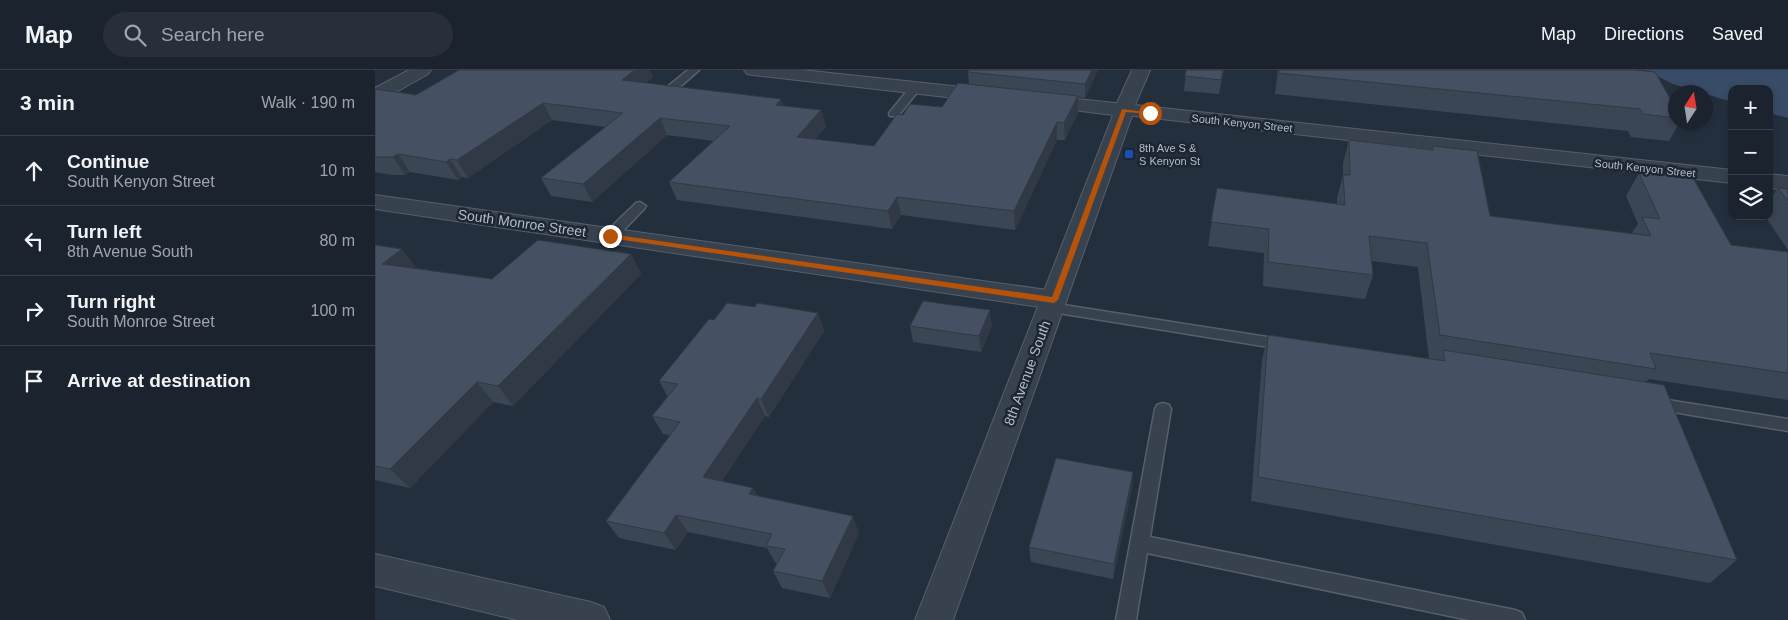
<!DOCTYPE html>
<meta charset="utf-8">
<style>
:root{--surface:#1b232e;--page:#282f3a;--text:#f1f3f6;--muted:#a0a4aa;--line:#39404a}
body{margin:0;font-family:Arial,sans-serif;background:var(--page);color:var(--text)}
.controls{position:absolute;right:15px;top:15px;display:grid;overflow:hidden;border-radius:10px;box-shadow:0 2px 8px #0003}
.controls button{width:45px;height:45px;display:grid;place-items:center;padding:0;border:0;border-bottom:1px solid var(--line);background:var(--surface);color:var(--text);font:25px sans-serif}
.compass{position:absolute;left:1293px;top:15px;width:45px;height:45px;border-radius:50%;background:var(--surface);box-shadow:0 2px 8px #0003;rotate:12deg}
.stop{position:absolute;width:15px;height:15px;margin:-11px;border:4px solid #b45309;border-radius:50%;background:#fff}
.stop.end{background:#b45309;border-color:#fff;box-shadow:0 1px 5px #0008}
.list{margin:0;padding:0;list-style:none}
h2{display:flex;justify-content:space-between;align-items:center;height:65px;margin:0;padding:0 20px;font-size:21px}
h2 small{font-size:16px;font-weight:400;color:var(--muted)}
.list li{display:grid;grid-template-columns:32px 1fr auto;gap:15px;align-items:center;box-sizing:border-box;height:70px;padding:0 20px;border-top:1px solid var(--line)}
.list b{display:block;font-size:19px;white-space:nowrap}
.list p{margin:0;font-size:16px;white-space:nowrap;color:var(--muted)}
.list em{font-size:16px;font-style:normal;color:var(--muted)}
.icon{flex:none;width:28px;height:28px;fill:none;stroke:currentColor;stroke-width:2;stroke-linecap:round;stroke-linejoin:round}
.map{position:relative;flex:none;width:1413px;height:550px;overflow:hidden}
header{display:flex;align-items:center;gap:30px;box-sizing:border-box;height:70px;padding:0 25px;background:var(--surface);border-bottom:1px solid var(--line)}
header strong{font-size:24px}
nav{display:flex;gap:28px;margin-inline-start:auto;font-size:18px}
.search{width:350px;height:45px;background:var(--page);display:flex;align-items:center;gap:12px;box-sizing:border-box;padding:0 18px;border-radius:28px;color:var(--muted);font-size:19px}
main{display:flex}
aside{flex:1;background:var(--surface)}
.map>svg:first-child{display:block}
.water{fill:#394c67}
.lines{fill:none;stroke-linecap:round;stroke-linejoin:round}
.service-casing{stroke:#565f6c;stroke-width:3}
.minor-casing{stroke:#565f6c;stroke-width:2}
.tertiary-casing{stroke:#565f6c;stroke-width:2}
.service{fill:#38414e;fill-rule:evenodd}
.minor{fill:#38414e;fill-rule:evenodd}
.tertiary{fill:#38414e;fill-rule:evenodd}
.wall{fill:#3b4654}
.shaded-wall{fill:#303945}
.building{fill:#455162;stroke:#303945}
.route{fill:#b45309}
.transit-dot{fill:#1a4fb4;stroke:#1d2633;stroke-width:2}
.labels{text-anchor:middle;stroke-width:5;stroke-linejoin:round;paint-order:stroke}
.far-street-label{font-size:11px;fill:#b4bcc9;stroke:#1d2633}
.far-poi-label{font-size:11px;fill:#b4bcc9;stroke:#1d2633;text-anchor:start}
.street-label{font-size:14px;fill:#b4bcc9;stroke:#1d2633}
</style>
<header>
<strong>Map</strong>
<div class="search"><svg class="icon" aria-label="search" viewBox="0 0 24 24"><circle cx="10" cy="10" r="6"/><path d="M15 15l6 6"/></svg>Search here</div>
<nav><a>Map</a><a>Directions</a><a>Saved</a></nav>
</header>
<main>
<aside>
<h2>3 min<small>Walk · 190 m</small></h2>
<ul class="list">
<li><svg class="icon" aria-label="ahead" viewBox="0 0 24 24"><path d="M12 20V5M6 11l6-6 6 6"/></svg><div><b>Continue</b><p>South Kenyon Street</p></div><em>10 m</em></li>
<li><svg class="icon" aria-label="left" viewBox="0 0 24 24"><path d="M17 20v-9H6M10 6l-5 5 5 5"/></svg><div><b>Turn left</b><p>8th Avenue South</p></div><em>80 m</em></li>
<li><svg class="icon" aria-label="right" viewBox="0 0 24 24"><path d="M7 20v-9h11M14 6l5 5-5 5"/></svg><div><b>Turn right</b><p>South Monroe Street</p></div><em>100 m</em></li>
<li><svg class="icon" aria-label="arrive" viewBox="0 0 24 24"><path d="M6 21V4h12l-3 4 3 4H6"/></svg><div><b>Arrive at destination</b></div></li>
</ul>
</aside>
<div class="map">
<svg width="1413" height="550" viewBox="0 0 1413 550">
<rect width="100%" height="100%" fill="#242f3e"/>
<path class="water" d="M1270 0H1413V48L1394 43V19H1357V32L1298 14Z"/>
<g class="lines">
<g class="service-casing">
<g id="service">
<path d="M313 0H324L299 22H291V18Z"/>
<path d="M540 15 545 18 544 20 523 46H515L514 44 515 42 536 16Z"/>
<path d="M265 132 271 136 269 139 240 169H230L229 166 230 163 261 133Z"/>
<path d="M676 233 912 270 917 271 920 275 917 279 912 280 671 241 669 238 671 235Z"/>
<path d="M1280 328 1413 349V361L1274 338 1272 334 1274 330Z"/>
<path d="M788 333 794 335 796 339 775 467 1140 540 1147 543 1150 550H1094L772 483 761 550H741L780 339 782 335Z"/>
</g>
</g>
<g class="minor-casing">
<g id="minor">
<path d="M34 0H56L53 4 7 30 0 32V18Z"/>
<path d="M757 0H775L760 35 1357 100V113L742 44 739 40Z"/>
<path d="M1394 104 1413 106V120L1394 118Z"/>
<path d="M0 125 679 221 688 224 692 230 688 236 679 239 0 139Z"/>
<path d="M0 484 216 532 229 537 235 550H142L0 516Z"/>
</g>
</g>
<g class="tertiary-casing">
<g id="tertiary">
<path d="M369 0H427L615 20 622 22 624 26 622 30 615 32 378 5 372 4Z"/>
<path d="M665 25 749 34 756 36 759 40 578 550H540L738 45 658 35 656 31 658 27Z"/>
</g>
</g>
<use href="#service" class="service"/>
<use href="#minor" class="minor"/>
<use href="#tertiary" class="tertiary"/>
</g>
<g class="wall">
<path d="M594 0H723L710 28 703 27V43L690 70H682L640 160 526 145 517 159 302 130 294 112 339 71 292 65 217 132 176 126 166 108 230 57 177 50 93 108 87 107 83 110 35 102 30 105H17L0 102V19L41 25 278 7 271 13 408 36 446 40 451 57 440 69 499 76 528 45 567 37 594 14 593 2Z"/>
<path d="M811 0H849L844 24 809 21Z"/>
<path d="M903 0H1260L1300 37V52H1305L1294 71 1256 67 1253 61 900 24Z"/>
<path d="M974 70 1057 80 1058 76 1115 146 1256 164 1263 154 1251 126 1264 103 1356 175 1413 182V330L1274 309 1271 312 1362 490 1335 513 876 431 887 290 893 265 1054 289 1043 197 997 191 998 205 990 229 888 216 889 183 833 176 842 118 962 134V128L968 105V93Z"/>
<path d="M1403 118 1413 119V180L1390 146H1394V130Z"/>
<path d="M0 175 41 198 117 209 256 184 266 204 138 336 118 332 35 418 0 410Z"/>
<path d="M443 243 449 261 394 347 390 346 347 411 378 418 382 426 484 463 455 528 407 518 398 501 402 493 400 492 392 478 313 462 301 480 244 468 231 451 295 365 288 364 277 346 293 327 284 311 339 250Z"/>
<path d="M535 256H617L606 282 538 272Z"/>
<path d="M758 402 757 418 738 509 656 492 654 477Z"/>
</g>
<g class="shaded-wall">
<path d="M260 0H275L278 7 254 27 247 10Z"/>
<path d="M717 0H723L710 28V14Z"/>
<path d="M848 0H849L844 24 846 10Z"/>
<path d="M703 26V43L690 70 689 53Z"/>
<path d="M406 29 411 46 401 35Z"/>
<path d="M168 33 177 50 93 108 82 90Z"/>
<path d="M446 40 451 57 427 84 422 67Z"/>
<path d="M285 48 292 65 217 132 208 114Z"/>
<path d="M682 52V70L640 160 639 141Z"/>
<path d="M23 84 35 102 30 105 18 87Z"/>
<path d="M75 89 87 107 83 110 71 92Z"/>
<path d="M522 127 526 145 517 159 513 141Z"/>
<path d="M27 179 42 198 23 213 7 194Z"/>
<path d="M256 184 266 204 138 336 123 316Z"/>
<path d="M615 240 617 256 606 282 604 266Z"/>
<path d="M443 243 449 261 394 347 386 329Z"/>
<path d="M102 312 118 332 35 418 15 399Z"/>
<path d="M382 328 390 346 338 425 328 407Z"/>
<path d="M758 402 757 418 738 509 739 494Z"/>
<path d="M378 418 387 435 374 424Z"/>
<path d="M301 445 313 462 301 480 289 463Z"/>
<path d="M478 446 484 463 455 528 447 511Z"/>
</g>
<g class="building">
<path d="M84 0H260L247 10 406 29 401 35 446 40 422 67 499 76 522 44 528 45 535 34 567 37 583 13 703 26 689 53 682 52 639 141 522 127 513 141 294 112 355 56 285 48 208 114 166 108 248 43 168 33 82 90 75 89 71 92 23 84 18 87H0V19L41 25Z"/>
<path d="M594 0H717L710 14 593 2Z"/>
<path d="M811 0H848L846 10 810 6Z"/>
<path d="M904 0H1260L1280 2 1300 37V48L1268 44 1265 39 904 3Z"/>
<path d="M974 70 1058 80V76L1102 81 1115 146 1276 166 1267 147 1285 149 1264 103H1273L1318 108 1356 175 1413 182V303L1275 283 1281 299 1065 265 1052 173 994 166 998 205 893 192 894 159 836 152 842 118 970 135 968 105H975Z"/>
<path d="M1403 118 1413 119V131Z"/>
<path d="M163 170 256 184 123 316 102 312 15 399 0 396V175L27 179 7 194 117 209Z"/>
<path d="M548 231 615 240 604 266 535 256Z"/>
<path d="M352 233 380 237 382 233 443 243 386 329 382 328 328 407 378 418 374 424 478 446 447 511 398 501 410 479 391 476 397 464 301 445 289 463 231 451 305 352 277 346 303 314 284 311 334 249 339 250Z"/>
<path d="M893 265 1070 291 1068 280 1289 315 1362 490 883 407Z"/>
<path d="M681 388 758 402 739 494 654 477Z"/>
</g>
<path class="route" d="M747 39 778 43 775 44 751 42 683 230 679 233 235 168 231 166 235 164 677 227Z"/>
<rect class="transit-dot" x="749" y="79" width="10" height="10" rx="2.5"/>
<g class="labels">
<g class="far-street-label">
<text transform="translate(867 53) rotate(6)" y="4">South Kenyon Street</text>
<text transform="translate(1270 98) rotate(6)" y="4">South Kenyon Street</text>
</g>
<g class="far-poi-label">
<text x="764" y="82">8th Ave S &amp;<tspan x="764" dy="13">S Kenyon St</tspan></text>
</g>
<g class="street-label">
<text transform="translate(147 153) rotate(8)" y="5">South Monroe Street</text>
<text transform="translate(652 303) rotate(-70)" y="5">8th Avenue South</text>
</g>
</g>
</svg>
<div class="controls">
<button>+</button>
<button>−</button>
<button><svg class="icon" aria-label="layers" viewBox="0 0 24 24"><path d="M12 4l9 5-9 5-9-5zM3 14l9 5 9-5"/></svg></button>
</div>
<svg class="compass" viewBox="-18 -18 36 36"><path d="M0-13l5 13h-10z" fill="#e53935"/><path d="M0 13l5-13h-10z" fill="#a0a4aa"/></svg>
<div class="stop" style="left:775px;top:43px"></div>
<div class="stop end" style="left:235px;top:166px"></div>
</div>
</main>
